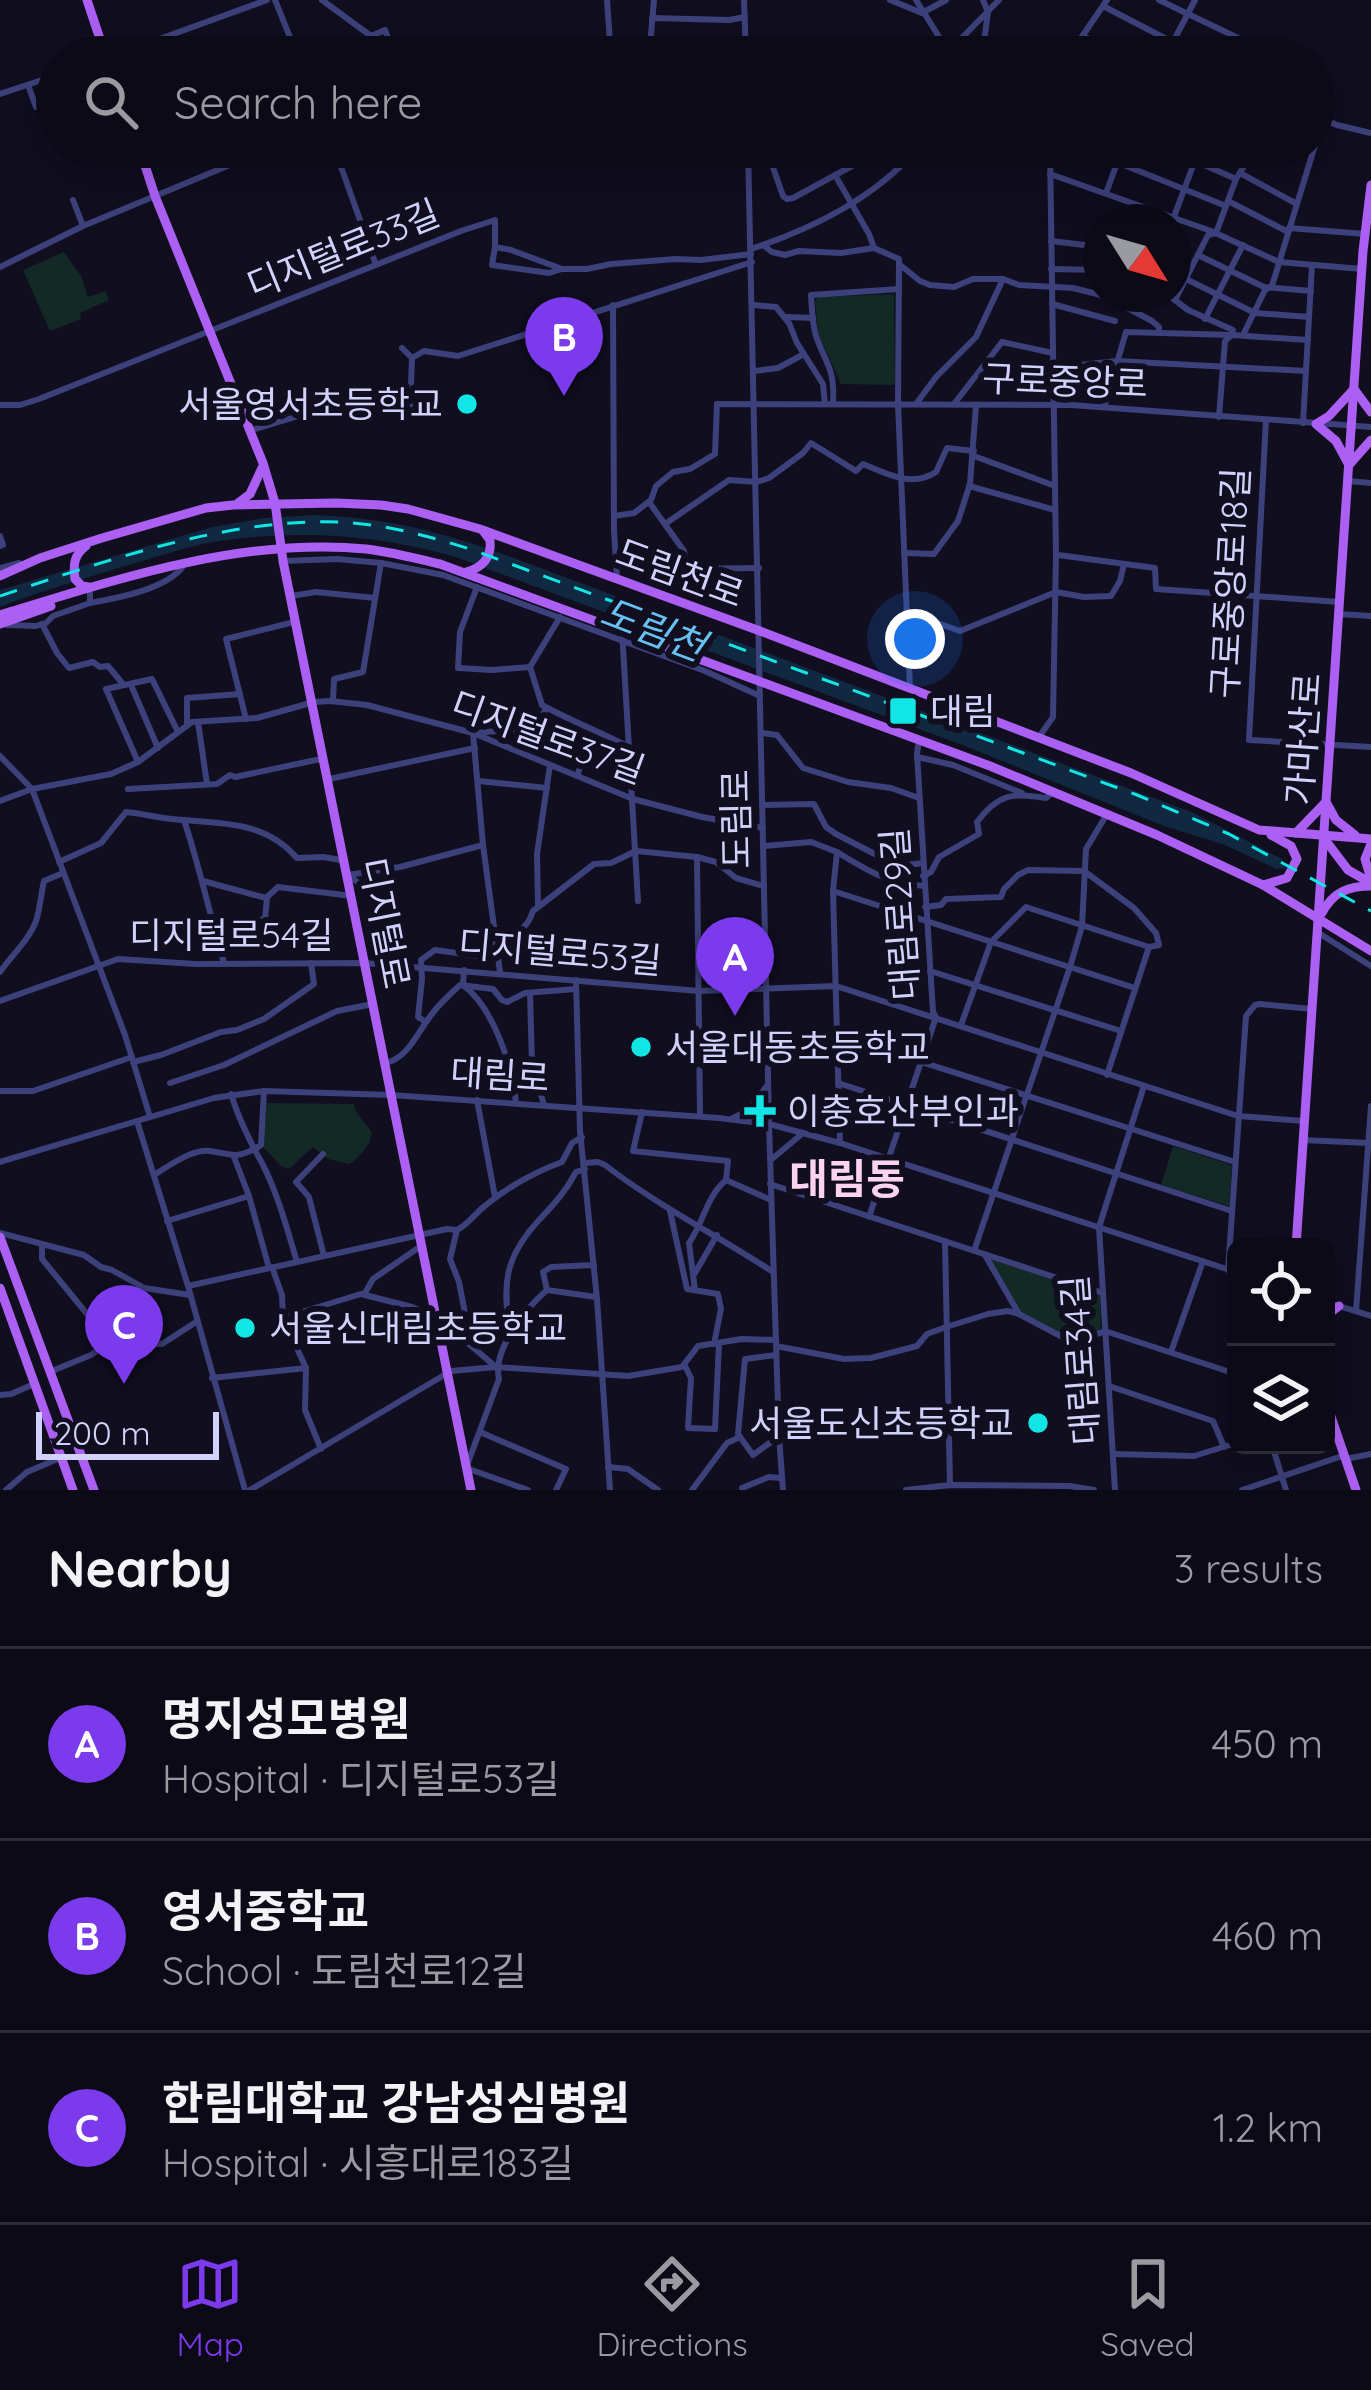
<!DOCTYPE html>
<meta charset="utf-8">
<style>
:root{--surface:#0c0a17;--page:#1a1824;--text:#f1f3f6;--muted:#9a9aa1;--line:#2c2b36;--accent:#7c3aed}
body{margin:0;font-family:Quicksand,"Noto Sans KR",sans-serif;background:var(--page);color:var(--text)}
.controls{position:absolute;right:36px;bottom:36px;display:grid;overflow:hidden;border-radius:18px;box-shadow:0 12px 48px #0002}
.controls button{width:108px;height:108px;display:grid;place-items:center;padding:0;border:0;border-bottom:3px solid var(--line);background:var(--surface);color:var(--text);font:60px sans-serif}
.compass{position:absolute;left:1083px;top:204px;width:108px;height:108px;border-radius:50%;background:var(--surface);box-shadow:0 12px 48px #0002;rotate:127deg}
.scale{position:absolute;left:36px;bottom:30px;width:183px;box-sizing:border-box;padding-left:12px;border:6px solid #d1d1fb;border-top:0;font-size:33px;line-height:42px;white-space:nowrap;color:#d1d1fb;-webkit-text-stroke:9px #100e1f;paint-order:stroke}
.you{position:absolute;left:915px;top:639px;width:42px;height:42px;margin:-30px;border:9px solid #fff;border-radius:50%;background:#1a73e8;box-shadow:0 0 0 18px #1a73e833}
.badge{display:grid;place-items:center;width:78px;height:78px;border-radius:50%;background:var(--accent);color:#fff;font-size:39px;font-weight:700}
.pin{position:absolute;translate:-50% -99px;filter:drop-shadow(0 3px 6px #0008)}
.pin::after{content:'';position:absolute;top:63px;width:42px;height:36px;background:inherit;clip-path:polygon(0 0,100% 0,50% 100%)}
.list{margin:0;padding:0;list-style:none}
h2{display:flex;justify-content:space-between;align-items:center;height:156px;margin:0;padding:0 48px;font-size:51px}
h2 small{font-size:39px;font-weight:400;color:var(--muted)}
.list li{display:grid;grid-template-columns:78px 1fr auto;gap:36px;align-items:center;box-sizing:border-box;height:192px;padding:0 48px;border-top:3px solid var(--line)}
.list b{display:block;font-size:45px;white-space:nowrap}
.list p{margin:0;font-size:39px;white-space:nowrap;color:var(--muted)}
.list em{font-size:39px;font-style:normal;color:var(--muted)}
.icon{flex:none;width:66px;height:66px;fill:none;stroke:currentColor;stroke-width:2;stroke-linecap:round;stroke-linejoin:round}
.map{position:relative;flex:none;width:1371px;height:1490px;overflow:hidden}
.search{position:absolute;background:var(--surface);box-shadow:0 12px 48px #0002;left:36px;right:36px;top:36px;height:132px;display:flex;align-items:center;gap:30px;box-sizing:border-box;padding:0 42px;border-radius:66px;color:var(--muted);font-size:45px}
.sheet{height:732px;background:var(--surface)}
nav{display:flex;justify-content:space-around;align-items:center;box-sizing:border-box;height:168px;border-top:3px solid var(--line);background:var(--surface);font-size:33px;color:var(--muted)}
nav a{display:grid;justify-items:center;gap:6px}
nav .on{color:var(--accent)}
.map>svg:first-child{display:block}
.green{fill:#122926}
.water{fill:#112841}
.lines{fill:none;stroke-linecap:round;stroke-linejoin:round}
.minor{stroke:#3d417b;stroke-width:6}
.major{stroke:#ac60f3;stroke-width:9}
.rail{stroke:#12e6e5;stroke-width:3;stroke-dasharray:18 15;stroke-linecap:butt}
.poi-dot{fill:#12e6e5;stroke:#100e1f;stroke-width:4.5}
.labels{text-anchor:middle;stroke-width:12;stroke-linejoin:round;paint-order:stroke}
.street-label{font-size:36px;fill:#d1d1fb;stroke:#100e1f}
.poi-label{font-size:36px;fill:#d1d1fb;stroke:#100e1f;text-anchor:start}
.water-label{font-size:39px;font-style:italic;fill:#67c1f3;stroke:#100e1f}
.quarter-label{font-size:42px;font-weight:bold;fill:#fcd2f1;stroke:#100e1f}
</style>
<div class="map">
<svg width="1371" height="1490" viewBox="0 0 1371 1490">
<rect width="100%" height="100%" fill="#100e1f"/>
<g class="green">
<path d="M64 252 81 276 88 297 105 291 109 300 80 313 81 319 50 331 23 270Z"/>
<path d="M894 294 895 383 893 385 841 384 818 334 815 301 818 297Z"/>
<path d="M266 1103 354 1104 356 1112 372 1132C371 1144 360 1158 349 1164L328 1159 313 1147 289 1169 281 1166 263 1147Z"/>
<path d="M1173 1146 1232 1165 1229 1206 1161 1185Z"/>
<path d="M990 1259 1100 1295 1101 1329 1088 1336 1068 1337 1021 1312Z"/>
</g>
<path class="water" d="M314 515C391 518 442 532 514 558L1194 813 1282 859 1288 868 1276 869 1225 845 1164 826 965 746 453 556C374 534 295 529 214 542 180 548 148 560 115 569 77 581 37 592 0 607V590L212 527 265 518Z"/>
<g class="lines">
<g class="minor">
<path d="M275 0 298 57"/>
<path d="M322 0 371 36 385 30 395 57"/>
<path d="M607 0 611 57"/>
<path d="M744 0 746 57"/>
<path d="M890 0 922 13 946 0"/>
<path d="M916 0 951 56"/>
<path d="M1159 0 1261 49 1257 57"/>
<path d="M1103 6 1201 57"/>
<path d="M652 18 729 20 745 17"/>
<path d="M1083 36 1126 57"/>
<path d="M955 45 980 56"/>
<path d="M982 56 988 12 983 0"/>
<path d="M110 57 267 0"/>
<path d="M491 57 501 53 581 57"/>
<path d="M649 57 654 0"/>
<path d="M951 57 953 47 999 0"/>
<path d="M1068 57 1107 0"/>
<path d="M1165 57 1195 0"/>
<path d="M28 85 36 107"/>
<path d="M0 94 57 75"/>
<path d="M1314 115 1337 125 1371 133"/>
<path d="M334 147 376 265"/>
<path d="M748 147 769 1124 779 1436 783 1490"/>
<path d="M766 147 783 196 787 199 793 198 887 147"/>
<path d="M1079 147 1226 206"/>
<path d="M1164 147 1236 179"/>
<path d="M1235 147 1250 154"/>
<path d="M1240 173 1297 204"/>
<path d="M1050 174 1211 231 1279 262 1362 269"/>
<path d="M835 175 869 234 874 248 899 259 898 404 910 688"/>
<path d="M1106 193 1123 147"/>
<path d="M73 200 83 226"/>
<path d="M1228 201 1288 232"/>
<path d="M1172 222 1200 147"/>
<path d="M1289 228 1365 234"/>
<path d="M1051 241 1101 247"/>
<path d="M763 245 772 252 785 255 799 251 841 253 874 248"/>
<path d="M495 247 492 265 549 273 562 269H587L611 264 676 259 701 260 751 254"/>
<path d="M751 249C814 228 875 198 919 147"/>
<path d="M1198 255 1264 287 1311 291"/>
<path d="M899 264 920 281 930 285 954 287 973 279H1003L1019 285 1073 288 1105 296 1152 321 1159 327V331"/>
<path d="M0 267 83 226 273 147"/>
<path d="M1051 269 1101 270"/>
<path d="M1186 279 1255 313 1309 317"/>
<path d="M1167 294 1188 310 1233 330 1232 335 1225 341 1219 417"/>
<path d="M1175 300 1208 235 1216 233 1236 179 1256 147"/>
<path d="M1052 304 1115 321"/>
<path d="M613 305 614 531 617 577"/>
<path d="M754 305 776 307 789 323 797 343 823 384 825 404"/>
<path d="M787 317 813 318"/>
<path d="M1205 319 1243 245"/>
<path d="M1243 335 1265 290 1272 286 1323 119"/>
<path d="M402 348 412 358"/>
<path d="M412 358 424 351 458 356 752 262"/>
<path d="M1053 368 1117 361 1306 371"/>
<path d="M755 371 778 368 804 354"/>
<path d="M833 404C835 368 827 367 816 336 812 323 812 308 811 295L899 289"/>
<path d="M916 404 936 377 976 337 1003 279"/>
<path d="M954 404 1002 342 1053 353"/>
<path d="M0 405H20L39 399 461 231 495 220V247L511 250 562 269"/>
<path d="M1104 407 1126 332 1232 335 1308 340"/>
<path d="M1266 420 1249 740 1371 747"/>
<path d="M1303 423 1312 265"/>
<path d="M252 430 295 417 311 406 347 394 410 409 412 358"/>
<path d="M974 456 1055 486"/>
<path d="M1348 481 1371 483"/>
<path d="M969 486 1055 510"/>
<path d="M649 502 684 551 686 569 759 568"/>
<path d="M614 516 634 513 651 500 656 486 673 472 690 469 715 454 717 404 1071 405 1371 427"/>
<path d="M665 524 729 480 757 482 769 478 803 453 811 443 856 471 863 464C887 474 912 488 936 472L947 448 974 451"/>
<path d="M0 536 3 545 0 546"/>
<path d="M904 553 934 554 958 521 970 484 976 405"/>
<path d="M1058 555 1155 568 1156 589 1339 602"/>
<path d="M283 561 337 559 381 563 443 575 705 671 760 696"/>
<path d="M0 568 19 563"/>
<path d="M477 587 460 632 458 668 492 670 530 667 542 705C571 721 600 732 629 747"/>
<path d="M291 596 316 592 375 598"/>
<path d="M90 603C118 598 168 589 184 565"/>
<path d="M906 612 960 631 1056 592 1084 597 1111 596 1120 581 1124 564"/>
<path d="M1339 614 1371 616"/>
<path d="M42 624 57 653 69 668 93 662 100 667 108 666 123 684"/>
<path d="M7 625 36 626 46 623 53 616 90 603V593"/>
<path d="M622 630 638 901"/>
<path d="M530 667 560 617"/>
<path d="M131 685 158 748"/>
<path d="M333 701 334 679 363 672 381 563"/>
<path d="M246 719 226 639 294 622"/>
<path d="M198 722 207 784"/>
<path d="M187 725V698L240 694"/>
<path d="M533 728 547 708"/>
<path d="M762 733 777 735 803 768 848 782 891 788 919 798"/>
<path d="M1039 737 1053 717 1056 555 1050 147"/>
<path d="M0 756 32 789 125 1035 150 1117"/>
<path d="M917 757 953 765 1022 793"/>
<path d="M138 762 106 689 152 679 178 732"/>
<path d="M329 779 475 748"/>
<path d="M479 781 547 788"/>
<path d="M128 789 217 784 230 775 235 777 321 759"/>
<path d="M0 801 32 789 111 774 138 762 192 722 257 718 314 702 330 701 367 705 473 733 633 799 702 817 763 828"/>
<path d="M763 805 814 804 826 827 836 834 898 866 923 863"/>
<path d="M184 820C200 868 210 916 224 963"/>
<path d="M764 846 811 842 837 852 833 891 840 1143"/>
<path d="M837 852C868 871 887 883 924 886"/>
<path d="M697 857 700 1116"/>
<path d="M59 862 101 843 126 812C145 814 164 819 183 820 226 823 267 823 297 858L323 857 341 860"/>
<path d="M348 875 400 867 483 845"/>
<path d="M348 875C363 887 386 900 391 919 397 940 392 947 409 966"/>
<path d="M923 876 931 872 939 857 979 834 977 822C998 794 1013 792 1046 798L1053 792"/>
<path d="M203 881 266 898 278 887 352 896"/>
<path d="M833 891 1135 988"/>
<path d="M538 904 537 854 550 765"/>
<path d="M925 907 941 905 946 899 1001 897 1004 889 1018 875 1028 870 1084 871 1134 908 1156 933 1159 945 1149 947"/>
<path d="M212 925 265 919 267 898"/>
<path d="M1317 932 1371 966"/>
<path d="M464 970 463 985C494 1008 512 1066 516 1103"/>
<path d="M930 971 1121 1031"/>
<path d="M0 972C12 955 29 940 36 921 40 909 41 894 44 881L63 873"/>
<path d="M500 972 483 845 473 733 535 728 582 747 585 754 577 776"/>
<path d="M576 980 580 1131 597 1299 610 1490"/>
<path d="M530 993 532 1064 544 1105"/>
<path d="M0 1001 118 959 195 964 365 963 699 991 836 986 1238 1116 1304 1121"/>
<path d="M426 1022 418 1017 422 979 421 960 435 950 486 957C490 951 492 945 497 940 512 927 524 938 533 911L594 864 611 863 636 851 697 857 716 862 736 878 764 886"/>
<path d="M961 1025 991 942 1026 907 1149 947 1107 1075"/>
<path d="M837 1035 1235 1162"/>
<path d="M133 1062 161 1055 221 1032 237 1030 264 1019 314 984 311 963"/>
<path d="M385 1063C408 1059 418 1031 432 1014 440 1003 450 994 460 985L493 989 502 1000 507 1002 525 993 576 989"/>
<path d="M170 1083 224 1065 337 1011 373 1004"/>
<path d="M838 1083 1232 1211"/>
<path d="M0 1091H33L132 1057"/>
<path d="M231 1094C239 1120 249 1140 262 1163 278 1194 287 1229 297 1262"/>
<path d="M477 1100 495 1197"/>
<path d="M642 1112 633 1151 728 1161 726 1180 771 1200"/>
<path d="M733 1118 749 1110 766 1087"/>
<path d="M137 1121 188 1286 245 1490"/>
<path d="M1302 1140 1368 1143"/>
<path d="M323 1154 296 1182 309 1197 324 1256"/>
<path d="M234 1157 249 1196 269 1268"/>
<path d="M772 1159 803 1133"/>
<path d="M0 1162 214 1098 264 1091 391 1095 719 1118 769 1124 840 1143 1236 1272"/>
<path d="M585 1163 598 1162 605 1165C658 1206 717 1235 773 1272"/>
<path d="M154 1175C169 1166 191 1149 210 1151 233 1154 234 1160 258 1147L261 1145 264 1091"/>
<path d="M770 1184 1103 1293"/>
<path d="M670 1211 687 1289 718 1294 721 1309 714 1344"/>
<path d="M869 1217 936 1017 933 1012 917 754 919 740"/>
<path d="M167 1221 249 1196"/>
<path d="M457 1230 450 1259 459 1282 466 1318 482 1328 511 1337C502 1286 503 1258 540 1219 555 1203 566 1191 576 1172L585 1169"/>
<path d="M457 1230C469 1224 475 1213 486 1205 508 1187 535 1172 562 1162L572 1143 582 1137"/>
<path d="M0 1233 84 1255 101 1267 112 1270 144 1288 190 1295"/>
<path d="M945 1241 950 1485"/>
<path d="M42 1245V1259L110 1342"/>
<path d="M974 1251 1070 967 1082 926 1086 849 1107 814"/>
<path d="M985 1255 1019 1314"/>
<path d="M594 1265 551 1267 543 1272 547 1290 596 1297"/>
<path d="M272 1267 282 1295 283 1318 306 1368 305 1410 321 1449"/>
<path d="M1228 1270 1246 1016 1255 1005 1260 1004 1312 1009"/>
<path d="M695 1273 717 1235"/>
<path d="M188 1286 447 1229 457 1230"/>
<path d="M695 1290 689 1243C704 1222 706 1197 726 1180"/>
<path d="M365 1293 373 1279 421 1246"/>
<path d="M1326 1302 1371 1316"/>
<path d="M1356 1311 1371 1106"/>
<path d="M285 1317 361 1294 412 1307 435 1317"/>
<path d="M466 1318 449 1327 496 1367"/>
<path d="M776 1346 844 1359 871 1358 917 1346 927 1334 946 1327 988 1314 1008 1311 1019 1314 1066 1339 1082 1340 1105 1331 1236 1374"/>
<path d="M1171 1352 1203 1261"/>
<path d="M776 1355 745 1359 738 1434 753 1455 779 1436"/>
<path d="M685 1366 691 1378 688 1428 715 1429 719 1343"/>
<path d="M52 1371 91 1355 110 1342 162 1344 196 1322"/>
<path d="M212 1378 306 1368"/>
<path d="M1109 1386 1213 1421 1224 1447"/>
<path d="M0 1395 11 1394 34 1384"/>
<path d="M480 1432 566 1469 556 1490"/>
<path d="M1272 1445 1286 1490"/>
<path d="M1113 1454 1194 1456 1236 1443"/>
<path d="M1346 1459 1371 1454"/>
<path d="M608 1467 628 1469 658 1490"/>
<path d="M6 1490 27 1472 60 1458"/>
<path d="M250 1490 451 1371 496 1367 628 1376 682 1367 698 1346 742 1339 776 1340"/>
<path d="M528 1490 466 1468 499 1379C492 1350 526 1308 547 1290"/>
<path d="M692 1490 727 1443 740 1437"/>
<path d="M743 1490 742 1488 769 1477 781 1478"/>
<path d="M906 1490 950 1485 1070 1486 1094 1490"/>
<path d="M1115 1490 1099 1227 1144 1086"/>
<path d="M1242 1490 1345 1455"/>
</g>
<g class="major">
<path d="M87 0 106 57"/>
<path d="M139 147 155 196 263 463 275 503 283 561 471 1490"/>
<path d="M1371 412 1354 389 1329 416 1316 424 1336 441 1349 465 1371 440"/>
<path d="M238 503 250 494 262 468"/>
<path d="M86 546C74 555 73 564 75 579L82 586 89 587"/>
<path d="M466 572C482 568 492 558 490 540L484 532"/>
<path d="M0 576 40 558 102 538 206 508 233 505 336 503 381 505 408 509 480 529 760 631 1131 773 1259 830 1371 839"/>
<path d="M0 615C117 579 242 537 366 549 391 552 415 558 440 564L990 766 1157 835 1263 885 1371 951"/>
<path d="M0 624 51 606"/>
<path d="M1296 833 1326 802 1336 820 1355 835"/>
<path d="M1326 841 1348 870 1371 883"/>
<path d="M1371 844 1365 859 1371 879"/>
<path d="M1263 885 1287 878 1297 859 1291 846 1271 835"/>
<path d="M1322 913C1333 892 1348 886 1371 886"/>
<path d="M0 1237 94 1490"/>
<path d="M1296 1247 1363 251 1371 185"/>
<path d="M0 1288 73 1490"/>
<path d="M1326 1316 1339 1306"/>
<path d="M1326 1402 1356 1490"/>
</g>
<path class="rail" d="M0 596C104 561 228 518 339 522 385 524 429 536 473 550L1137 795 1229 834 1371 911"/>
</g>
<g class="poi-dot">
<circle cx="467" cy="404" r="12"/>
<rect x="888" y="696" width="30" height="30" rx="6"/>
<circle cx="641" cy="1047" r="12"/>
<path d="M754 1093h12v12h12v12h-12v12h-12v-12h-12v-12h12z"/>
<circle cx="245" cy="1328" r="12"/>
<circle cx="1038" cy="1423" r="12"/>
</g>
<g class="labels">
<g class="street-label">
<text transform="translate(343 249) rotate(-22)" y="13">디지털로33길</text>
<text transform="translate(1065 381) rotate(2)" y="13">구로중앙로</text>
<text transform="translate(680 573) rotate(20)" y="13">도림천로</text>
<text transform="translate(1230 583) rotate(-87)" y="13">구로중앙로18길</text>
<text transform="translate(548 737) rotate(20)" y="13">디지털로37길</text>
<text transform="translate(1303 739) rotate(-86)" y="13">가마산로</text>
<text transform="translate(736 819) rotate(-91)" y="13">도림로</text>
<text transform="translate(900 914) rotate(-94)" y="13">대림로29길</text>
<text transform="translate(385 923) rotate(79)" y="13">디지털로</text>
<text x="231" y="948">디지털로54길</text>
<text transform="translate(560 952) rotate(5)" y="13">디지털로53길</text>
<text transform="translate(500 1075) rotate(4)" y="13">대림로</text>
<text transform="translate(1080 1360) rotate(-94)" y="13">대림로34길</text>
</g>
<g class="poi-label">
<text x="443" y="417" text-anchor="end">서울영서초등학교</text>
<text x="930" y="724">대림</text>
<text x="665" y="1060">서울대동초등학교</text>
<text x="787" y="1124">이충호산부인과</text>
<text x="269" y="1341">서울신대림초등학교</text>
<text x="1014" y="1436" text-anchor="end">서울도신초등학교</text>
</g>
<g class="water-label">
<text transform="translate(653 629) rotate(21)" y="14">도림천</text>
</g>
<g class="quarter-label">
<text x="847" y="1194">대림동</text>
</g>
</g>
</svg>
<div class="controls">
<button><svg class="icon" aria-label="locate" viewBox="0 0 24 24"><circle cx="12" cy="12" r="6"/><path d="M12 2v4M12 18v4M2 12h4M18 12h4"/></svg></button>
<button><svg class="icon" aria-label="layers" viewBox="0 0 24 24"><path d="M12 4l9 5-9 5-9-5zM3 14l9 5 9-5"/></svg></button>
</div>
<svg class="compass" viewBox="-18 -18 36 36"><path d="M0-13l5 13h-10z" fill="#e53935"/><path d="M0 13l5-13h-10z" fill="#9a9aa1"/></svg>
<div class="scale">200 m</div>
<div class="you"></div>
<div class="pin badge" style="left:735px;top:1016px">A</div>
<div class="pin badge" style="left:564px;top:396px">B</div>
<div class="pin badge" style="left:124px;top:1384px">C</div>
<div class="search"><svg class="icon" aria-label="search" viewBox="0 0 24 24"><circle cx="10" cy="10" r="6"/><path d="M15 15l6 6"/></svg>Search here</div>
</div>
<section class="sheet">
<h2>Nearby<small>3 results</small></h2>
<ul class="list">
<li><span class="badge">A</span><div><b>명지성모병원</b><p>Hospital · 디지털로53길</p></div><em>450 m</em></li>
<li><span class="badge">B</span><div><b>영서중학교</b><p>School · 도림천로12길</p></div><em>460 m</em></li>
<li><span class="badge">C</span><div><b>한림대학교 강남성심병원</b><p>Hospital · 시흥대로183길</p></div><em>1.2 km</em></li>
</ul>
</section>
<nav>
<a class="on"><svg class="icon" aria-label="map" viewBox="0 0 24 24"><path d="M3 6l6-2 6 2 6-2v14l-6 2-6-2-6 2zM9 4v14M15 6v14"/></svg>Map</a>
<a><svg class="icon" aria-label="directions" viewBox="0 0 24 24"><path d="M12 3l9 9-9 9-9-9zM9 14v-3h6M13 9l2 2-2 2"/></svg>Directions</a>
<a><svg class="icon" aria-label="saved" viewBox="0 0 24 24"><path d="M7 4h10v16l-5-4-5 4z"/></svg>Saved</a>
</nav>
